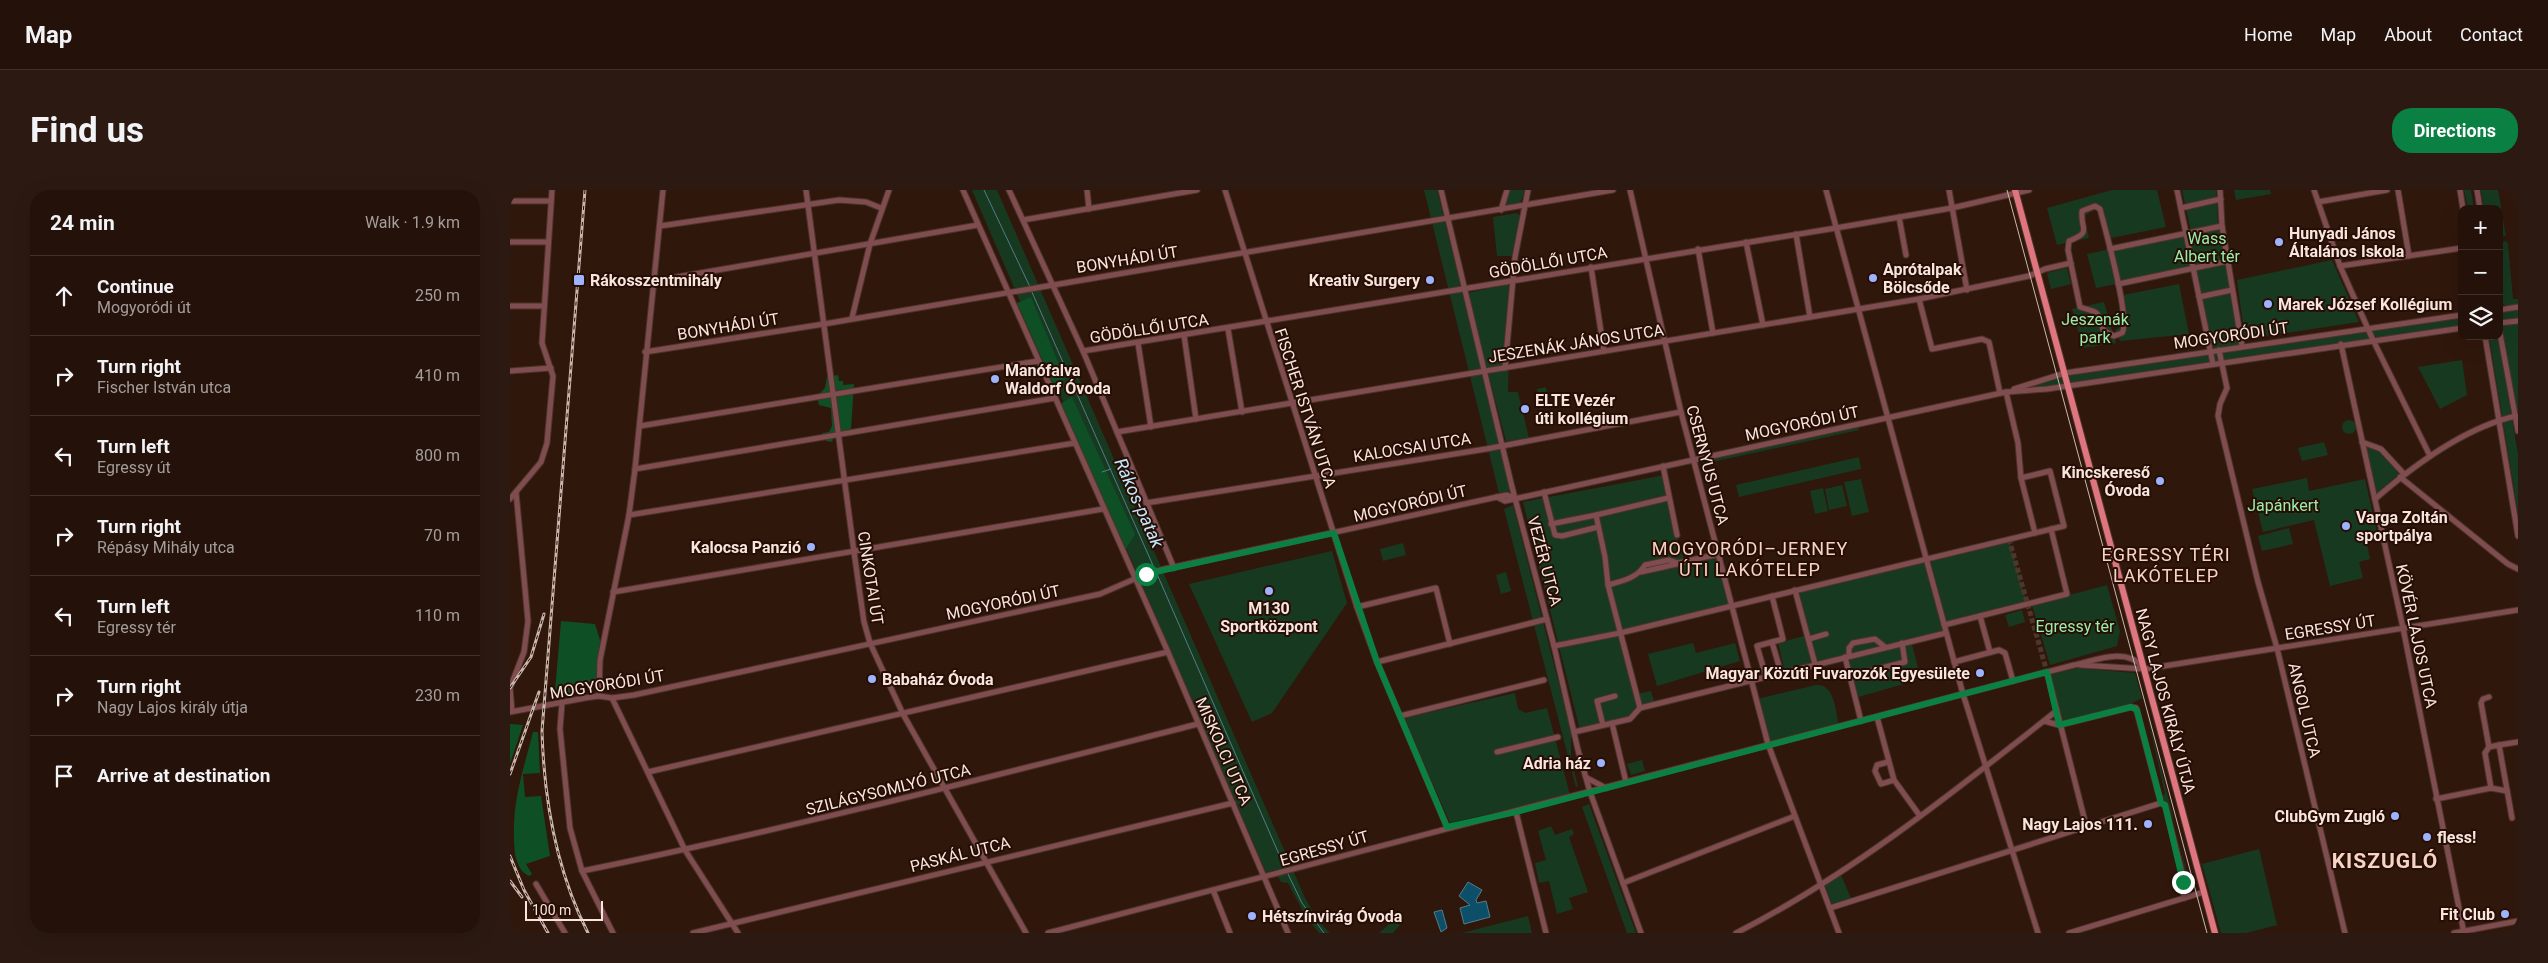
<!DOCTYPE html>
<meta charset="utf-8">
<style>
:root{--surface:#241109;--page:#2c1a12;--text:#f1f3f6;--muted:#a39d9c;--line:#41312a;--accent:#0b8043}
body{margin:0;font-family:Roboto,sans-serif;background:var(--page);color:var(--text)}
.controls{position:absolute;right:15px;top:15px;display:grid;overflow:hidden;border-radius:10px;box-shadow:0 5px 20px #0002}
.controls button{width:45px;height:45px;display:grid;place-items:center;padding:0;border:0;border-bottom:1px solid var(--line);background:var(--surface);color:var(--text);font:25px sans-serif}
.scale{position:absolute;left:15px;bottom:12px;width:78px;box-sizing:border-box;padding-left:5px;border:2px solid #f8e5de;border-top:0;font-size:14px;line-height:18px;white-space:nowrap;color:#f8e5de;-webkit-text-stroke:4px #260e04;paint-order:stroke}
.stop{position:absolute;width:15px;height:15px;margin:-11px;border:4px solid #0b8043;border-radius:50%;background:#fff}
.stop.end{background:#0b8043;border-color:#fff;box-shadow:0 1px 5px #0008}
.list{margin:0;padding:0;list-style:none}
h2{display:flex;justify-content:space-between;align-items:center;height:65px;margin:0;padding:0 20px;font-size:21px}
h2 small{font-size:16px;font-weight:400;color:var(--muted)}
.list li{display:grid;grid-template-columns:32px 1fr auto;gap:15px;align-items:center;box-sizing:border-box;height:80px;padding:0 20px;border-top:1px solid var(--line)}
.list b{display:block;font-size:19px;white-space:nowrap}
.list p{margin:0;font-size:16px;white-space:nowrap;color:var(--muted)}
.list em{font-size:16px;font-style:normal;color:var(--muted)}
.icon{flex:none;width:28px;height:28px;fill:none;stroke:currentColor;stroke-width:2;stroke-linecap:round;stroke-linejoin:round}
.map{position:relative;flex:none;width:2008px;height:743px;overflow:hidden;border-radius:20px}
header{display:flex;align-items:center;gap:30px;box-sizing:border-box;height:70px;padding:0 25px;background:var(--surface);border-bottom:1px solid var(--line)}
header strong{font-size:24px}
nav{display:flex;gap:28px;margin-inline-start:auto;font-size:18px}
.intro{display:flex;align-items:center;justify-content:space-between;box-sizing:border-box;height:120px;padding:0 30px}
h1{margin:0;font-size:35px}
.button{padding:12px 22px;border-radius:20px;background:var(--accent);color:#fff;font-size:18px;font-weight:700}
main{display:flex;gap:30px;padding:0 30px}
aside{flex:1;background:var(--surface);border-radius:20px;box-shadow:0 5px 20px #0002}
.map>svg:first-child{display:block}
.green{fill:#173920}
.forest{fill:#0f4f25}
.water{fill:#0d4f69;stroke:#547c8c}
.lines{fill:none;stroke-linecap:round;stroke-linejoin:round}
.stream{stroke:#547c8c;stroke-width:1}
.minor-tunnel{stroke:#4e362c;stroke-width:5;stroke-dasharray:5 2.5;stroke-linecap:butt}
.minor-casing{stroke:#4c3429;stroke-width:7}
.major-casing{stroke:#4c3429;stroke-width:8}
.minor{stroke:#7f4c4f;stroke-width:5}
.major{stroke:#df757f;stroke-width:6}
.tram{stroke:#cbb6ae;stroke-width:1}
.rail-casing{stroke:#cbb6ae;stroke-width:3}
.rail{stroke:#260e04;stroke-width:1;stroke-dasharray:4;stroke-linecap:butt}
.route{stroke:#0b8043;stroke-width:6}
.poi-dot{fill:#9eb3fd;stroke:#260e04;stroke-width:2}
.labels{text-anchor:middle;stroke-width:4;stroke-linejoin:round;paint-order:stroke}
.poi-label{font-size:16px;font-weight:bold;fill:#f8e5de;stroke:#260e04;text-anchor:start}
.park-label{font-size:16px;fill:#98edaa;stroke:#260e04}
.street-label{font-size:16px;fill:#f8e5de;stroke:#260e04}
.water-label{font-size:18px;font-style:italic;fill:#c2e9fe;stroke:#260e04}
.neighbourhood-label{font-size:18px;letter-spacing:1px;fill:#f7d3c5;stroke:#260e04}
.district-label{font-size:21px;font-weight:bold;letter-spacing:1px;fill:#f7d3c5;stroke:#260e04}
</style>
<header>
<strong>Map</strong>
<nav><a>Home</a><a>Map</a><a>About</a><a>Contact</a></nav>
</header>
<div class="intro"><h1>Find us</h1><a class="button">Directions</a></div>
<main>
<aside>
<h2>24 min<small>Walk · 1.9 km</small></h2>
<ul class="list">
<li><svg class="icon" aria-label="ahead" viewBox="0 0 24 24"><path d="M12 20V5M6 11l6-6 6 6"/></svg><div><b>Continue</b><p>Mogyoródi út</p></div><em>250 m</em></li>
<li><svg class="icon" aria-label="right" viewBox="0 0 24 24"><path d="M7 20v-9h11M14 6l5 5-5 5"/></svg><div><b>Turn right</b><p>Fischer István utca</p></div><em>410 m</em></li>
<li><svg class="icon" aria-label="left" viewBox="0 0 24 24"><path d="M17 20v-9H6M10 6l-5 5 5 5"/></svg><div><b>Turn left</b><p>Egressy út</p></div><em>800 m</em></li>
<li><svg class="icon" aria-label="right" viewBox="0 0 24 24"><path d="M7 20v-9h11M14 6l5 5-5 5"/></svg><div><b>Turn right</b><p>Répásy Mihály utca</p></div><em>70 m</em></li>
<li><svg class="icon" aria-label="left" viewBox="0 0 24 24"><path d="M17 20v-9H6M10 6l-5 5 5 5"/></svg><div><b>Turn left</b><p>Egressy tér</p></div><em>110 m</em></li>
<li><svg class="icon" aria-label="right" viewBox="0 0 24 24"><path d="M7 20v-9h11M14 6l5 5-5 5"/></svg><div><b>Turn right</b><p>Nagy Lajos király útja</p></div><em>230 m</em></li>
<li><svg class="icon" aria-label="arrive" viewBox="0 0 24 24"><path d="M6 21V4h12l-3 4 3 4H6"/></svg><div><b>Arrive at destination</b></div></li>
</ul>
</aside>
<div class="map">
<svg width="2008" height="743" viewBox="0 0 2008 743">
<rect width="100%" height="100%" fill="#30170c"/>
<g class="green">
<path d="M462 0H487L795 708 809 732 820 743H809L796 727 778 693 771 692 764 680 756 682Z"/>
<path d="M914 0H927L1001 301 989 303Z"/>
<path d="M1000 0H1015L1010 14 995 16Z"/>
<path d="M1602 0H1647L1656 37 1601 48 1589 17 1574 26 1579 48 1547 55 1537 18Z"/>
<path d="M1672 0H1706L1708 35 1681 41Z"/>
<path d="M1724 0H1760L1761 4 1726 10Z"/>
<path d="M1954 0H1961L1964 19H1958Z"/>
<path d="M1971 0H1988L1996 46 1989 47V19H1974Z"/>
<path d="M1007 23 1010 26 1002 66H987L983 27Z"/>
<path d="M1712 36 1718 71 1586 98 1577 64Z"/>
<path d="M1996 51 1998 54 2003 109H2008V115C2000 116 1995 117 1989 111V52Z"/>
<path d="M1822 70 1849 132 1735 149 1727 90Z"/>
<path d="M1717 73 1729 155 1701 159 1685 80Z"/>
<path d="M1557 78 1561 94 1541 99 1537 83Z"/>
<path d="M1001 94 998 202H1008L1019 248 996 251 957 103Z"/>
<path d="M1669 94 1679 144 1610 151 1605 140 1618 133 1613 105Z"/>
<path d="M1594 112 1606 153 1573 158 1562 119Z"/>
<path d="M2008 117V241L1989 138V120Z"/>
<path d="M1952 125V138L1537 199 1496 202 1539 186Z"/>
<path d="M1979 146H1988L2008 264V323Z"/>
<path d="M1952 170 1957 205 1930 219 1908 177Z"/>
<path d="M1036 197 1039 216 1030 217 1027 199Z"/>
<circle cx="1839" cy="237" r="7"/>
<path d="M1348 236 1349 240 1193 274 1192 269Z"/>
<path d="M1814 252 1818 265 1792 271 1788 258Z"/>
<path d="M1855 255 1870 261 1889 284 1867 303Z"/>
<path d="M1349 267 1351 279 1229 307 1226 295Z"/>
<path d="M1155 285 1168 350 1175 372 1209 364 1222 415 1110 443 1126 504 1141 501 1145 515 1130 518 1120 529 1070 540 1013 312Z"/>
<path d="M1797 288 1799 301 1855 289 1867 342 1855 344 1860 369 1849 372 1853 388 1820 396 1804 330 1753 342 1742 299Z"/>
<path d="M1351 289 1359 322 1342 326 1334 292Z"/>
<path d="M1332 295 1337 316 1319 320 1315 299Z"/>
<path d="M1313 298 1318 321 1305 324 1300 301Z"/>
<path d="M1003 315 1061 541V571L1068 596 1066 597 994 319Z"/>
<path d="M1779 338 1783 354 1752 361 1748 346Z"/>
<path d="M1499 349 1517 413 1434 435 1436 443 1401 451 1411 489 1345 508 1335 467 1275 482 1268 453 1298 445 1285 400Z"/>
<path d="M893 353 896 365 873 371 870 359Z"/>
<path d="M822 361 837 413 762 523 742 532 679 394Z"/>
<path d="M996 382 1001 401 991 404 986 385Z"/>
<path d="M1597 395 1610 441 1607 456 1540 475 1522 415Z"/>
<path d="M1512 420 1515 432 1499 437 1495 425Z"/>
<path d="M1183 453 1186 463 1225 453 1230 471 1147 496 1138 464Z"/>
<path d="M1567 478 1625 483 1632 508 1611 519 1549 535 1535 486Z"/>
<path d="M1306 495C1325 493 1326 523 1329 537L1258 554 1247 509Z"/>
<path d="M1005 503 1008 519 1015 523 1037 518 1060 605 940 633 894 528Z"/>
<path d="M1634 511 1682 703 1675 704C1674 697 1676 692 1675 685 1674 668 1662 614 1651 606L1655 604Z"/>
<path d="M1132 570 1135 581 1121 585 1117 574Z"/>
<path d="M1079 614 1126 743H1117L1072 617Z"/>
<path d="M1041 636 1045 645 1062 639 1064 644 1059 647 1078 702 1059 708 1063 719 1047 724 1039 691 1029 693 1025 673 1036 670 1028 641Z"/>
<path d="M1749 659 1767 735 1736 743H1711L1692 674Z"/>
<path d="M1331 685 1341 708 1322 714 1315 695Z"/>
<path d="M1018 726 1022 743H952Z"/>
<path d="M884 730 890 735 883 743H869Z"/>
</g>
<g class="forest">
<path d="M521 107 555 189 543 194 507 113Z"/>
<path d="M328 185 329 191H333V195L344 194 341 239 325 243 322 252 316 251 312 243 319 242 322 236 321 218 309 215 307 206 315 198 317 187Z"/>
<path d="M562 207 625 344 615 361 550 214Z"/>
<path d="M51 431 85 434 90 450 87 493 66 492V502L63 505 50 508 45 501Z"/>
<path d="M0 534 13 535 0 574Z"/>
<path d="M23 542H28L30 583 13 584 15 607 31 606 40 666 16 674 22 684 19 686C9 681 8 674 5 665 0 615 12 586 23 542Z"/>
</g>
<g class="water">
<path d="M958 692 972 700 966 710 967 713 976 711 980 727 954 734 950 718 960 715 949 706Z"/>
<path d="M932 720 937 738 931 742 924 722Z"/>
</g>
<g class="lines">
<g class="stream">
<path d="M474 0 520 97"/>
<path d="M521 100 645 380"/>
<path d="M592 282 601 279"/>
<path d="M647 384 775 678"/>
<path d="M778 684 792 713 814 743"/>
</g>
<path class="minor-tunnel" d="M1499 349 1537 482"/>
<g class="minor-casing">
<g id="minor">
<path d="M296 0 344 362 354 432 360 453 393 524 516 743"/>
<path d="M453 0 658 462 778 743"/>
<path d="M499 0 573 161 664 378"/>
<path d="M577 0 579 19"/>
<path d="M715 0 847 417 867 472 937 637"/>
<path d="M931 0 1002 297 1044 456 1068 560 1080 602 1131 743"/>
<path d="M1120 0 1171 222 1258 554 1329 743"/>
<path d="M1316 0 1453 504 1528 743"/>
<path d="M1439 0 1457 100"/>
<path d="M1667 0 1703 174"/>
<path d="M1710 0 1712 36 1732 156"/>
<path d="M1804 0 1830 76 1863 150 1920 266"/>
<path d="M1888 0 1899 66"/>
<path d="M1950 0 1953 19"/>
<path d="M1967 0 1970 19"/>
<path d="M0 11H41"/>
<path d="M1808 12 1877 0"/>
<path d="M1585 16 1590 19C1595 39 1621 130 1612 143L1604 146 1593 140C1586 117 1589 124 1570 117L1558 60 1559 51C1583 41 1570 41 1572 21Z"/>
<path d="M1671 18 1711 9"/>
<path d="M991 20 997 0"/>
<path d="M1389 27 1396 65"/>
<path d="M513 30 687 0"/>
<path d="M150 36 329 10 356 12 371 18"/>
<path d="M1286 44 1300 127"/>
<path d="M0 52H38"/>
<path d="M1236 52 1253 135"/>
<path d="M1188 59 1203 143"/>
<path d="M1600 59 1712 36"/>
<path d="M1830 76 1952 58"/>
<path d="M1081 77 1094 161"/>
<path d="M144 91 468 35"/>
<path d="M1608 94 1718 71"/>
<path d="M1689 107 1722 100"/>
<path d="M1409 109 1422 159 1472 149 1479 152 1490 203"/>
<path d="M0 116H34"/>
<path d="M1989 120 2008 117"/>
<path d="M342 128 360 54 379 0"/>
<path d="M1989 133 2008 131"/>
<path d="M1989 138 2008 241"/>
<path d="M718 139 732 222"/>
<path d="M674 145 686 229"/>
<path d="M1975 146 2008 346"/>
<path d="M628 153 641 237"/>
<path d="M1831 154 1893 438 1954 743"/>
<path d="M1709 160 1717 198 1710 214 1708 226 1748 392 1767 458 1835 743"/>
<path d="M573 161 1326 38 1442 18 1519 0"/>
<path d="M135 162 314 134 1103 0"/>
<path d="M995 178 1005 67 1018 0"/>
<path d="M0 181 41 178"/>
<path d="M1504 199 1555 183 1952 125"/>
<path d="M1496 202 1508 253 1511 288 1525 343"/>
<path d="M130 236 528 171"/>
<path d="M607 242 1409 109 1519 86 1535 79 1561 73"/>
<path d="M1852 252 1871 259 1894 284"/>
<path d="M1153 276 1167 345"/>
<path d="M125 279 545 208"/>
<path d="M1890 287 1998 374 2008 379"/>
<path d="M1034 302 1045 345 1052 346 1088 337"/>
<path d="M987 307 995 311 1496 202 1537 199 1952 138"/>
<path d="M0 309 31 272 37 253 43 186 32 153 42 0"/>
<path d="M1865 309C1903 276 1956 237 2006 226"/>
<path d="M636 313 976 259 1171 222"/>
<path d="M119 325 565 253"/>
<path d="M1041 334 1086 325"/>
<path d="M1131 382 1167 374"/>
<path d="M1098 395C1113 391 1127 388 1135 375L1159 370 1168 373 1209 364"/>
<path d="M1285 400 1305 474"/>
<path d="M103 402 593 319"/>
<path d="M847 417 926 398 940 454"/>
<path d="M1470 426 1480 462"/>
<path d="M1434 435 1557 404 1541 339"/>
<path d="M1299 449 1316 444"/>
<path d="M1262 452 1271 483"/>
<path d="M1044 456 1110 443 1554 336 1540 281 1511 288"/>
<path d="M1339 466V458L1343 453 1365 449 1375 457"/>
<path d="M1335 467 1351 531"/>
<path d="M867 472 1037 429"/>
<path d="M1444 472 1489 460 1495 463 1503 491"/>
<path d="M1570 475 1635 479 2008 420"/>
<path d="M1537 482 1576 635"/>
<path d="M1340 486 1395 472 1392 453"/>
<path d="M1256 487 1247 456 1273 449 1262 406"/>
<path d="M89 506 90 470 119 325 125 279 153 0"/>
<path d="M1979 507 1973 509 1971 513 1979 557 1989 555 2002 628"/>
<path d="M102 508 175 660 228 743"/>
<path d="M52 513 50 539 60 638 72 681 103 743"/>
<path d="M1130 518 1098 395 1095 367 1086 325 1158 308"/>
<path d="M2 521 0 498 14 462 18 431 6 302"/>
<path d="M0 522 75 508 89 506 102 508 124 505 590 404 636 384 655 379 987 307 997 305 1006 308"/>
<path d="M890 526 1034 490"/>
<path d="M1367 527 1384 590 1410 626"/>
<path d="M1534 531 1549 535 1621 517 1626 518 1651 613 1655 615 1672 683 1674 708"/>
<path d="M1102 533 1116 592"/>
<path d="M1093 535 1087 511 1105 506"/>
<path d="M1064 542 1120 529 1130 518 1436 443"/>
<path d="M1989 555 2008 552"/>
<path d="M1979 557 1975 563 1981 598"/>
<path d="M987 562 1048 547"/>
<path d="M1378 572 1367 575 1365 581 1371 594 1384 590"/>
<path d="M138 582 658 462"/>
<path d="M1077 588 1096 598"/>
<path d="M1981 598 1997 601"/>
<path d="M1926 609 1981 598"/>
<path d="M1006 622 1036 743"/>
<path d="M72 681C279 639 483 586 688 534"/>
<path d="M1113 693 1285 626"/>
<path d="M26 694 55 743"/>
<path d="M703 700 720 743"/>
<path d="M1320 718 1651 613"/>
<path d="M183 743 723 613"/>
<path d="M538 743 1564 475C1586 470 1616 457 1633 477"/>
<path d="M1226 743C1339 686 1445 601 1545 522"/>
<path d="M1559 743 1694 702"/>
<path d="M1944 743 2008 731"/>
</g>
</g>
<g class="major-casing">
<path id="major" d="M1505 0 1705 743"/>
</g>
<use href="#minor" class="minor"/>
<use href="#major" class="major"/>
<path class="tram" d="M1497 0 1697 743"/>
<g class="rail-casing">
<g id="rail">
<path d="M75 0 32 541C34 611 46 680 78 743"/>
<path d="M0 498 21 467 34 424"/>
<path d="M0 584 29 502"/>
<path d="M0 666 14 700 38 743"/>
<path d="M0 691 12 707"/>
</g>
</g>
<use href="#rail" class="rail"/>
</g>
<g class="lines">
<path class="route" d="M636 384 824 343 867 472 937 637 1006 622 1537 482 1549 535 1621 517 1627 520 1651 613 1655 615 1673 692"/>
</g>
<g class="poi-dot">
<circle cx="1769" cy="52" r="5"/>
<circle cx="1363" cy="88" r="5"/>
<rect x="63" y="84" width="12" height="12" rx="2.5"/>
<circle cx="920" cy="90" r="5"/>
<circle cx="1758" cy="114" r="5"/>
<circle cx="485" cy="189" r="5"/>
<circle cx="1015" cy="219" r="5"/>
<circle cx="1650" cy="291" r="5"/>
<circle cx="1836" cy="336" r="5"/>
<circle cx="301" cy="357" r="5"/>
<circle cx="759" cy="401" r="5"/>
<circle cx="1470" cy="483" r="5"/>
<circle cx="362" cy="489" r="5"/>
<circle cx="1091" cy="573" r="5"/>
<circle cx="1885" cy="626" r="5"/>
<circle cx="1638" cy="634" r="5"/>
<circle cx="1917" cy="647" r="5"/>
<circle cx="1995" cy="724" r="5"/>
<circle cx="742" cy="726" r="5"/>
</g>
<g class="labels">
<g class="poi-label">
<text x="1779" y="49">Hunyadi János<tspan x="1779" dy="18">Általános Iskola</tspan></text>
<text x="1373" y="85">Aprótalpak<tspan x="1373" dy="18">Bölcsőde</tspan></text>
<text x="80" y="96">Rákosszentmihály</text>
<text x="910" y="96" text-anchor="end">Kreativ Surgery</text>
<text x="1768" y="120">Marek József Kollégium</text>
<text x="495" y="186">Manófalva<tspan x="495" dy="18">Waldorf Óvoda</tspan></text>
<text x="1025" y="216">ELTE Vezér<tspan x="1025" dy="18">úti kollégium</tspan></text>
<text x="1640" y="288" text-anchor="end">Kincskereső<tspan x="1640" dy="18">Óvoda</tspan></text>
<text x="1846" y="333">Varga Zoltán<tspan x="1846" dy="18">sportpálya</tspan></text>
<text x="291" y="363" text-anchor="end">Kalocsa Panzió</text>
<text x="759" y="424" text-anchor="middle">M130<tspan x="759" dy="18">Sportközpont</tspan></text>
<text x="1460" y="489" text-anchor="end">Magyar Közúti Fuvarozók Egyesülete</text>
<text x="372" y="495">Babaház Óvoda</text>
<text x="1081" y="579" text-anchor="end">Adria ház</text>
<text x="1875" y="632" text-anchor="end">ClubGym Zugló</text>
<text x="1628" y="640" text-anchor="end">Nagy Lajos 111.</text>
<text x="1927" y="653">fless!</text>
<text x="1985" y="730" text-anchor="end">Fit Club</text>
<text x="752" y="732">Hétszínvirág Óvoda</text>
</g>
<g class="park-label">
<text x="1697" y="54">Wass<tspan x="1697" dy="18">Albert tér</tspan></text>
<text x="1585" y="135">Jeszenák<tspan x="1585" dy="18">park</tspan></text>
<text x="1773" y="321">Japánkert</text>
<text x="1565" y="442">Egressy tér</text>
</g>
<g class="street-label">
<text transform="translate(617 69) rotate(-9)" y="6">BONYHÁDI ÚT</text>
<text transform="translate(1038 72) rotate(-10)" y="6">GÖDÖLLŐI UTCA</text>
<text transform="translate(218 136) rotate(-9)" y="6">BONYHÁDI ÚT</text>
<text transform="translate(639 138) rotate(-9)" y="6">GÖDÖLLŐI UTCA</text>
<text transform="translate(1721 145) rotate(-8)" y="6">MOGYORÓDI ÚT</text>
<text transform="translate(1066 153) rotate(-9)" y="6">JESZENÁK JÁNOS UTCA</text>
<text transform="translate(796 218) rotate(72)" y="6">FISCHER ISTVÁN UTCA</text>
<text transform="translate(1292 233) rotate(-12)" y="6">MOGYORÓDI ÚT</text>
<text transform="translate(902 257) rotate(-9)" y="6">KALOCSAI UTCA</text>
<text transform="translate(1198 275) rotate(75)" y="6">CSERNYUS UTCA</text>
<text transform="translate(900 313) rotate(-13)" y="6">MOGYORÓDI ÚT</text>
<text transform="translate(1035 371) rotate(75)" y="6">VEZÉR UTCA</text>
<text transform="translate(361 388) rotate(81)" y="6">CINKOTAI ÚT</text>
<text transform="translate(493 412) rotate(-12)" y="6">MOGYORÓDI ÚT</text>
<text transform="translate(1820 437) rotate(-9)" y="6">EGRESSY ÚT</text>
<text transform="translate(1907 446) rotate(78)" y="6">KÖVÉR LAJOS UTCA</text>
<text transform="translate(97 494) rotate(-9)" y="6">MOGYORÓDI ÚT</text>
<text transform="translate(1656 511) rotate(75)" y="6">NAGY LAJOS KIRÁLY ÚTJA</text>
<text transform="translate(1795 520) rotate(77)" y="6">ANGOL UTCA</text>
<text transform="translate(714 561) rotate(66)" y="6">MISKOLCI UTCA</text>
<text transform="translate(378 599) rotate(-14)" y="6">SZILÁGYSOMLYÓ UTCA</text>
<text transform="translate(814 658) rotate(-16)" y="6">EGRESSY ÚT</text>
<text transform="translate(450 664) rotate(-14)" y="6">PASKÁL UTCA</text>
</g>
<g class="water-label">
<text transform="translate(629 313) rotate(66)" y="6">Rákos-patak</text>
</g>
<g class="neighbourhood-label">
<text x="1240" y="365">MOGYORÓDI–JERNEY<tspan x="1240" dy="21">ÚTI LAKÓTELEP</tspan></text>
<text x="1656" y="371">EGRESSY TÉRI<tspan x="1656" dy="21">LAKÓTELEP</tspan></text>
</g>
<g class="district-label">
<text x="1875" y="678">KISZUGLÓ</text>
</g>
</g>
</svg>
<div class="controls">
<button>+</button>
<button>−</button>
<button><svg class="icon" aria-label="layers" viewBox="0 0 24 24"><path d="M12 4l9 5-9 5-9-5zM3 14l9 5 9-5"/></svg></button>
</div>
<div class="scale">100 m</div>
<div class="stop" style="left:636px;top:384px"></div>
<div class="stop end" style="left:1673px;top:692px"></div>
</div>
</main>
